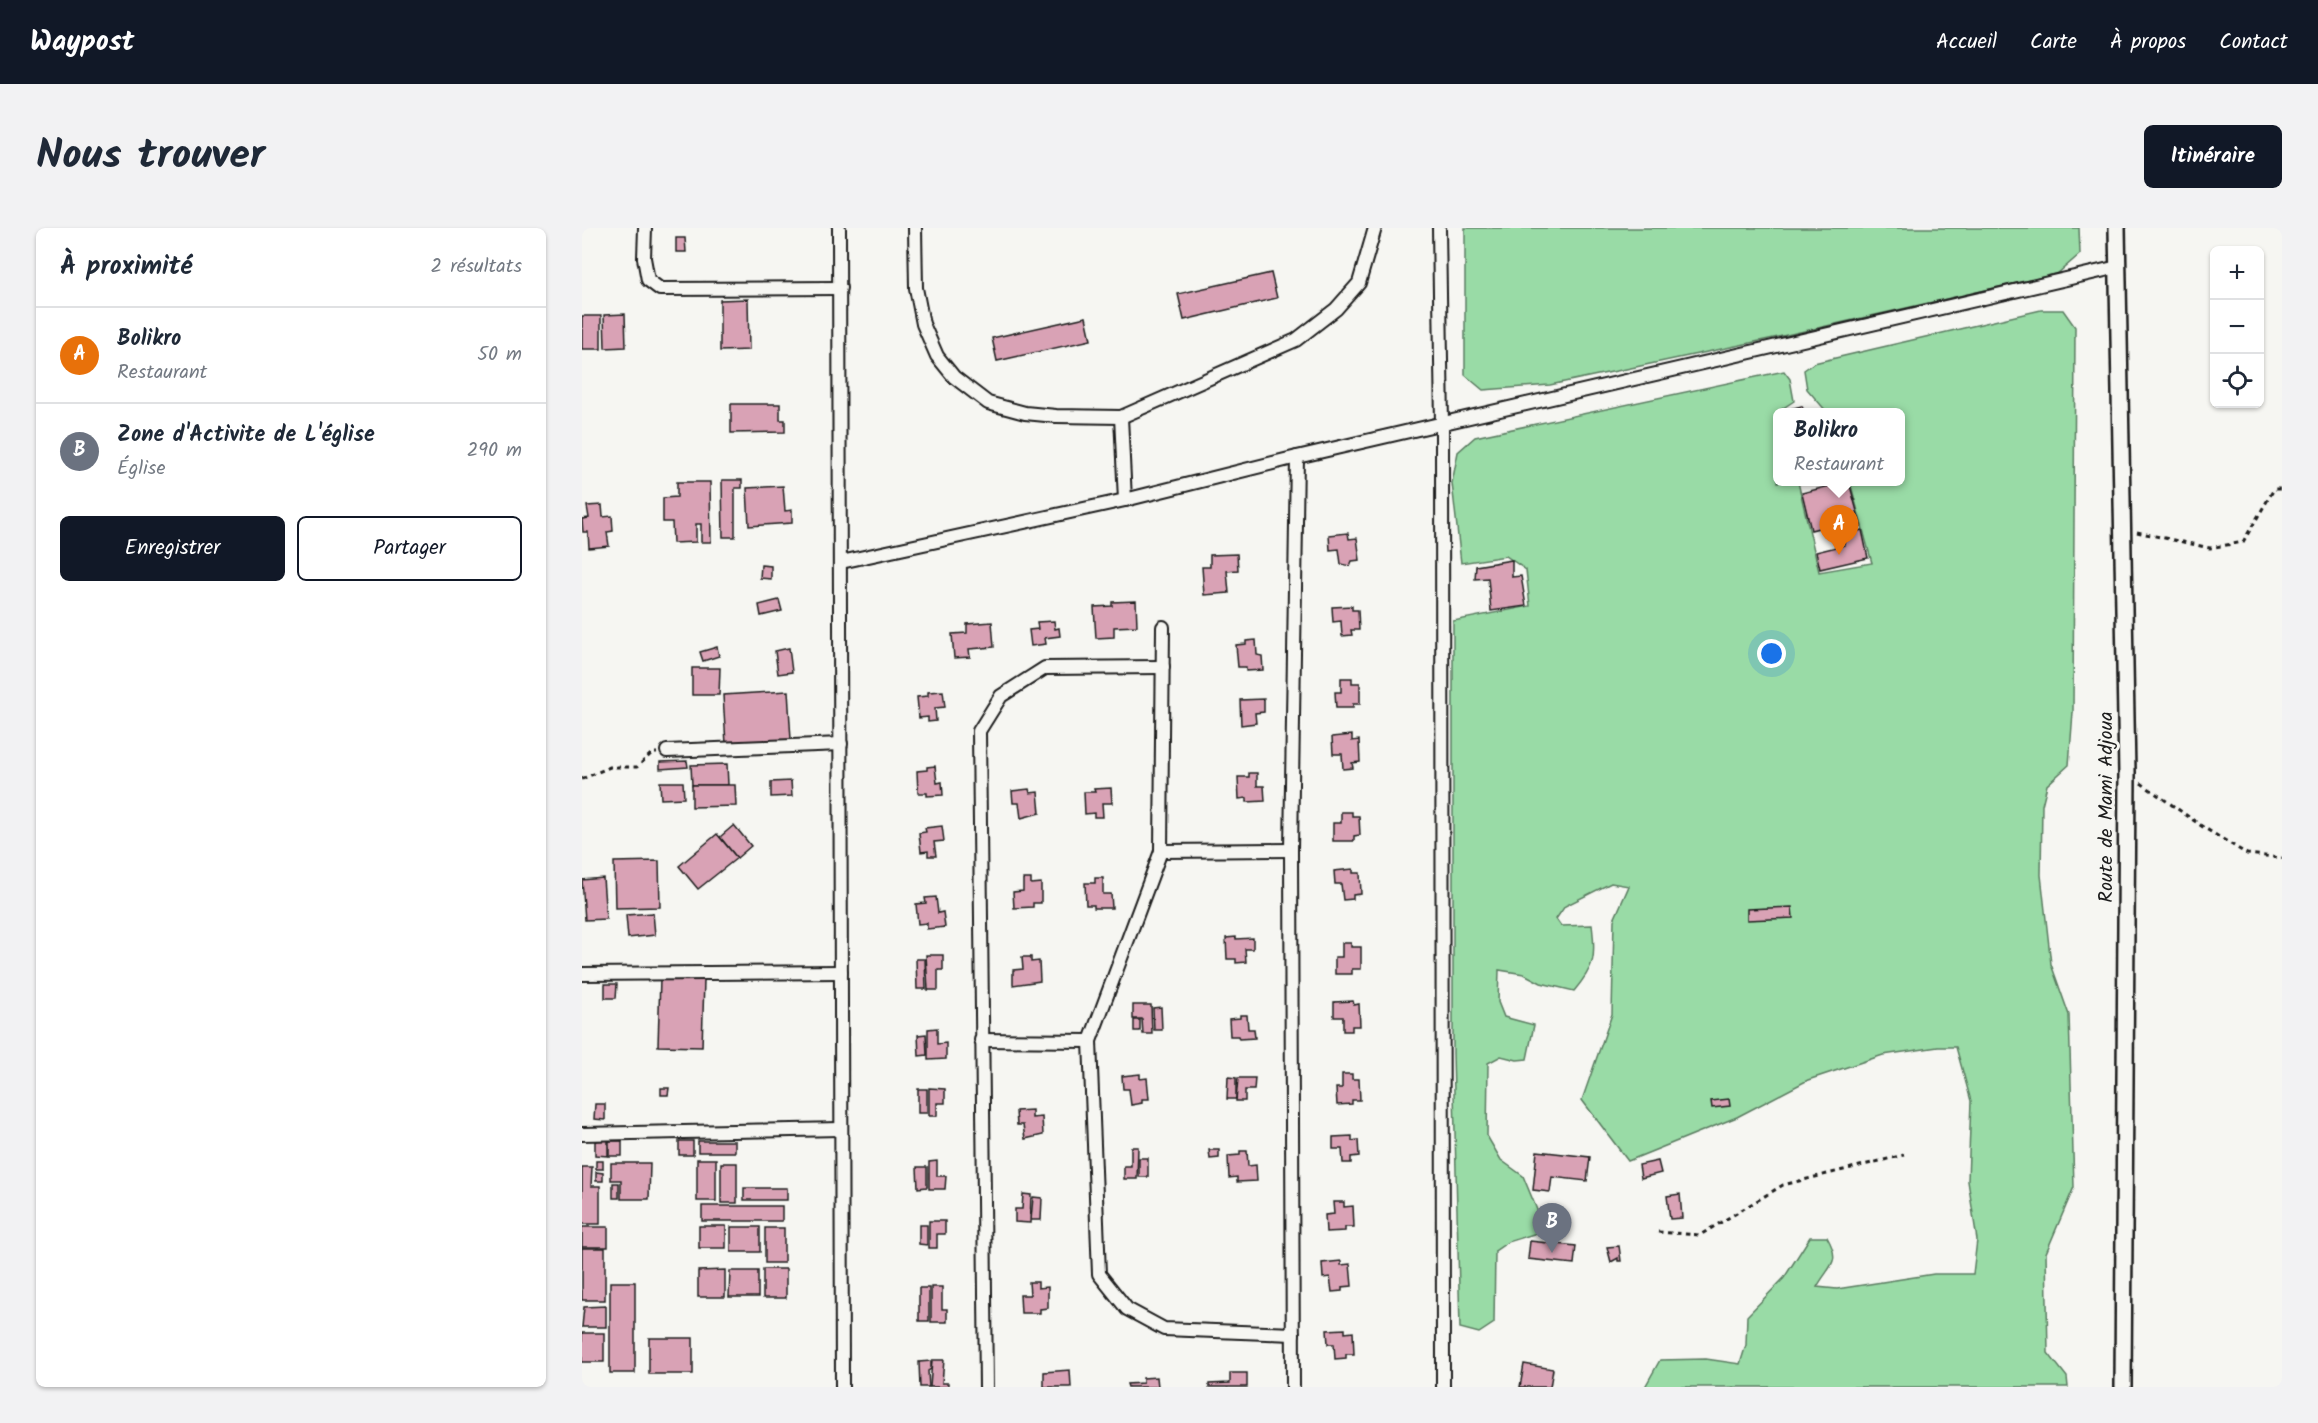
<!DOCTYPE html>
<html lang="fr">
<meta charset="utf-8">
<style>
:root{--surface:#fff;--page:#f2f2f3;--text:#1f2937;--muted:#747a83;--line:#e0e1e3;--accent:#111827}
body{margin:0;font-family:Kalam,sans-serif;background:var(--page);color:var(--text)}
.controls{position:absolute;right:18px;top:18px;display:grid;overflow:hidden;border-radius:9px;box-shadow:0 2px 4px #0004}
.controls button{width:54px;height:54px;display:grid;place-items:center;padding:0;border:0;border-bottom:2px solid var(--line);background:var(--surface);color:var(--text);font:30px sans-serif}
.you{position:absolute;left:1190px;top:426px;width:21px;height:21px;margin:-15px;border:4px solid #fff;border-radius:50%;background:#1a73e8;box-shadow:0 0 0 9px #1a73e833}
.badge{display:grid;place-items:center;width:39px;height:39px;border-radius:50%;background:var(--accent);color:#fff;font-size:20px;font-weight:700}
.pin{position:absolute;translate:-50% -50px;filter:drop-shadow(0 2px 3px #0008)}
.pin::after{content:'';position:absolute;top:32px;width:21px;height:18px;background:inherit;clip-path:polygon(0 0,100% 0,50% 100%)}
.popup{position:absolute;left:1191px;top:180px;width:132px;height:78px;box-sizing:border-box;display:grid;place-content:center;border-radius:9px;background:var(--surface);filter:drop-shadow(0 2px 4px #0005);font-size:20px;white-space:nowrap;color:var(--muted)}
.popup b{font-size:22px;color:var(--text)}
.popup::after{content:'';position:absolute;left:50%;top:100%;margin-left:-12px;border:12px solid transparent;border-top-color:var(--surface)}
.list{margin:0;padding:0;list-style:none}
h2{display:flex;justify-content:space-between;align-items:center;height:78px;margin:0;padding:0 24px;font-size:26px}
h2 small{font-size:20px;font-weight:400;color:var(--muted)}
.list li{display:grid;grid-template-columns:39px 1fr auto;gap:18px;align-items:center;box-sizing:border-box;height:96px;padding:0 24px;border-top:2px solid var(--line)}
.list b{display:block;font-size:22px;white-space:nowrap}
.list p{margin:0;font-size:20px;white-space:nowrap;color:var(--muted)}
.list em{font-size:20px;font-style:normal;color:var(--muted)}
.actions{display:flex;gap:12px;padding:18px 24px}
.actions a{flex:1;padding:14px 0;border:2px solid var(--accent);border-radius:9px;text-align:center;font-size:21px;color:var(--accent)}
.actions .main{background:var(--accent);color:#fff}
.icon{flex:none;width:33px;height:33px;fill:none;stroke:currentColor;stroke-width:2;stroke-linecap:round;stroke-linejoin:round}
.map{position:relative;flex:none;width:1700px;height:1159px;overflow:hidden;border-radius:9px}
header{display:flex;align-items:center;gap:36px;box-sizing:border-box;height:84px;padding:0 30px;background:var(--accent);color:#fff}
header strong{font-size:28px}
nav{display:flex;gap:33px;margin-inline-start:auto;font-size:21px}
.intro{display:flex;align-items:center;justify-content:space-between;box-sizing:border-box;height:144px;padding:0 36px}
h1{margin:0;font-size:42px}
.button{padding:15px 27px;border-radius:9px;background:var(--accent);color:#fff;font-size:21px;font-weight:700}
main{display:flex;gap:36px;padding:0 36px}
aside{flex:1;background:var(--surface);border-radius:9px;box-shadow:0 2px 4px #0004}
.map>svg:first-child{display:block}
.green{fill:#99dba6;stroke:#5a7c61;stroke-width:1.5}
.building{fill:#d9a2b5;stroke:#1c1c1c;stroke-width:1.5}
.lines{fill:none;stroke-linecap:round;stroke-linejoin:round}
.minor-casing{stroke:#1c1c1c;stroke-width:16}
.tertiary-casing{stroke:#1c1c1c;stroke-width:20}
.path{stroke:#1c1c1c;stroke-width:3;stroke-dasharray:4.5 4.5;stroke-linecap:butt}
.minor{stroke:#f6f6f2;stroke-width:12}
.tertiary{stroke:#f6f6f2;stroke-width:15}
.labels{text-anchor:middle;stroke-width:6;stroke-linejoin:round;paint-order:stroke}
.street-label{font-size:20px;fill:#1c1c1c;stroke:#f6f6f2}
</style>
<header>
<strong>Waypost</strong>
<nav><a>Accueil</a><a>Carte</a><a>À propos</a><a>Contact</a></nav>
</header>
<div class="intro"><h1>Nous trouver</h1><a class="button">Itinéraire</a></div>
<main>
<aside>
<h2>À proximité<small>2 résultats</small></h2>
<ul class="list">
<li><span class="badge" style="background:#e8710a">A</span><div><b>Bolikro</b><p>Restaurant</p></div><em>50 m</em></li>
<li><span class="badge" style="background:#6b7280">B</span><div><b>Zone d'Activite de L'église</b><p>Église</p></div><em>290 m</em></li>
</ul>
<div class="actions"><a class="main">Enregistrer</a><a>Partager</a></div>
</aside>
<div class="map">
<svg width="1700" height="1159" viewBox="0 0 1700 1159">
<rect width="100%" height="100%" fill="#f6f6f2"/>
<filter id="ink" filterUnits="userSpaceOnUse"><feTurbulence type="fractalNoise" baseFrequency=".0167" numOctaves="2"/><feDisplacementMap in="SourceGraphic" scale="12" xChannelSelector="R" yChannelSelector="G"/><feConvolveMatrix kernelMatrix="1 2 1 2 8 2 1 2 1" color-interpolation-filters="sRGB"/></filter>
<g filter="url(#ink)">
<g class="green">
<path d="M883 0H1497L1498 26 1475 46 1187 111 968 157 901 162 883 147Z"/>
<path d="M1459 82H1481L1493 99 1491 484 1487 537 1465 557 1460 577 1459 647 1469 736 1487 787 1492 959 1464 1025 1466 1125 1485 1149 1486 1159H1063L1078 1132 1124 1131 1158 1136 1164 1117 1165 1088 1202 1050 1228 1009H1245C1260 1035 1247 1037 1235 1059L1255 1061 1352 1046H1391L1395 1012 1386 953 1389 873 1374 819H1356L1301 827 1226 852 1155 889 1046 933 1000 872 1030 786 1032 692 1047 658 1029 655 983 678 974 691 979 698 1010 697C1014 729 1013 738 992 763L959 755 942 746 917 742 916 774 922 789 952 797 945 831 935 832 919 828 906 835 905 908 919 932 941 948 962 999 958 1004 926 1014 913 1023 912 1095 897 1105 878 1100 871 825V393L948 378 944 342 924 328 879 335 870 255 876 224 893 209 1202 143 1208 151 1212 173 1200 181V184H1196V254H1216L1237 344 1290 335 1268 254H1318V184H1245L1225 161 1222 142 1232 135Z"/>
</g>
<g class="building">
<path d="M94 10H103L104 24H94Z"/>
<path d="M689 45 695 70 602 92 596 66Z"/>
<path d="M166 71 167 122 138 123V72Z"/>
<path d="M43 86 44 119 23 120 22 87Z"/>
<rect x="0" y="88" width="19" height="33"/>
<path d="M504 89 509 112 415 133 410 110Z"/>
<path d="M149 176H198V192H203V204L149 205Z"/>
<path d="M1220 178 1222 184H1209L1208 181Z"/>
<path d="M140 252H160V260H153V309H141Z"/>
<path d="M95 254H128L129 314H119V296H114V314L91 315 90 294H81V270L95 269Z"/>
<path d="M1263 254H1267L1279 298 1258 303 1256 295 1229 302 1220 265Z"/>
<path d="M201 258 203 283 210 282V295L167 298 165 260Z"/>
<path d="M20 277 21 289 30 288 31 303 25 304 27 318 7 320 6 304H1L0 291 7 290 5 278Z"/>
<path d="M1280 302 1286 330 1238 341 1234 324 1263 317 1260 307Z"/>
<path d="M766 305 767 311 775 310 778 332 770 333 768 338 759 336 757 321 748 322 747 307Z"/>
<path d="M655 326 656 342 645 343 647 365 622 367 620 339H628V327Z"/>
<path d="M930 332V349L939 348 944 378 909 383 906 350 893 351 894 338Z"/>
<path d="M179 337 189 338V351L178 350Z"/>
<path d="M197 372 200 383 179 388 177 377Z"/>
<path d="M554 373 555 398 532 399V409L514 410 512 379 530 378V374Z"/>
<path d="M770 378V382H776L777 402H769L770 407 760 408 759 393 751 394 750 379Z"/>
<path d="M472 393 473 401 477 400 478 408 463 410 464 416 449 418 447 402 456 401 455 394Z"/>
<path d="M410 394 412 419 387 421 388 429 372 430 370 406 385 405V396Z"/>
<path d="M674 412 675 427 680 428 681 442 664 443V439H656L654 417 664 416V413Z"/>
<path d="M135 419 137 428 121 433 118 424Z"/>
<path d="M207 420 210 444 196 446 193 423Z"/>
<path d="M110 440H138L137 467H110Z"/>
<path d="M759 450H770V455H778V476H771V480H754L753 464H759Z"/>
<path d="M206 463 209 512 144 516 141 467Z"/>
<path d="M361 463 363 479 353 480 354 493 346 494V489L337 490 335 469 346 468V464Z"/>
<path d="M682 471V484L673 485 674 495 659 497 658 472Z"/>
<path d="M770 507V513L777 512 778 534 770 535 771 540 761 541 760 526H751L750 509Z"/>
<path d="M105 533 106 539 78 541V534Z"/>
<path d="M145 536 146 557H110L109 537Z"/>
<path d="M353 538 355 555 360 554 361 567 345 568V565H336L335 543 345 542V539Z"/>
<path d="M667 545H675V558H682L683 573 665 574V570L657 571 656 549H667Z"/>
<path d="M209 553 210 568 189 569V554Z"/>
<path d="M78 554H101L102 570 79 571Z"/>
<path d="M110 557H153L154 578 110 579Z"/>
<path d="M529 560 530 575H520L521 589H512V585L503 586 502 564H513L512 561Z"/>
<path d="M447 561 448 565 456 564 458 585 439 590 437 575H431L430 563Z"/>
<path d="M759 584H770V588H777L778 607 772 608V613H751V595H759Z"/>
<path d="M152 597 169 618 155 630 138 609Z"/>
<path d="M360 598 362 613 352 614 354 628H346V623L339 624 337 605 344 604 343 600Z"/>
<path d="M135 606 155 630 116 661 97 638Z"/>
<path d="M77 633 78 679 33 680 32 634Z"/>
<path d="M771 641V645H778L779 666 771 667V671L761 672 759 656H753L752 643Z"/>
<path d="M21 650 24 691 3 692 0 652Z"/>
<path d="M513 650H521V666H529L530 680H512V677H504L503 655H513Z"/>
<path d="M441 651H449V656L459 655V675H451V679L432 680 431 664 441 663Z"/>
<path d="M354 669 356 685 361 684 363 699 345 701V695L336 696 334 676 344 675 343 670Z"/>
<path d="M1210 679 1211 690 1165 692V681Z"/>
<path d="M71 685 73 707 46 710 44 687Z"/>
<path d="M654 709V711L671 710V721H663L664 734 654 735V731H645L644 710Z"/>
<path d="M760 715H769V719H779V741H770V746H753V729H760Z"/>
<path d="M344 727H361V742H356V762H346Z"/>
<path d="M440 729H449V734L457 733 458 753 431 757V742L441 741Z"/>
<path d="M334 731H343L344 761H335Z"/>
<path d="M78 750 122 752 120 819 76 818Z"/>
<path d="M23 756H35L34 770H23Z"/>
<path d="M771 773 772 777 777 776 778 798H770V803H761V789H752V774Z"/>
<path d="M551 777H569L570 806H561L560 791H551Z"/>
<path d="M579 779 580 802H572L571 780Z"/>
<path d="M658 787H665L666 801H672L673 810 657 811 656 808H648L647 791 658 790Z"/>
<rect x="552" y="792" width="6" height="11"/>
<path d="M355 800V816L364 815V831L346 832V801Z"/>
<path d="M344 806 345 827 337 828 336 807Z"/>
<path d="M558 846V851L565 850 567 871H560V875L549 877 547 861H541L540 848Z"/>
<path d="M760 846H770V851H777L778 872H770V876L755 877 754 860H760Z"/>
<path d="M646 849 654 850V871H645Z"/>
<path d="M656 850H673L672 862H663V873H654Z"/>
<path d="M79 860H87L86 867H79Z"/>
<path d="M347 860 363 861V875H355V888H347Z"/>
<rect x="336" y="861" width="9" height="24"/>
<path d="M1147 871 1148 878 1130 880 1129 873Z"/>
<path d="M13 876H23V892L12 891Z"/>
<path d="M450 882V890L460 889 461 907 443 911 441 897H435L434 883Z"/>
<path d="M770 908V913L776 912 777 928 769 929V935H761L760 921H751V909Z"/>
<path d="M26 912V928L13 927V913Z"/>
<rect x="27" y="913" width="13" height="15"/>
<rect x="97" y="913" width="14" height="14"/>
<rect x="116" y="913" width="37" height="11"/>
<path d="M549 919H556L555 951H542V938H549Z"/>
<path d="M627 922H637V930L628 931Z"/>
<path d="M658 923H665L666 938 674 937 675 953 655 954V949L647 950 646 928 658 927Z"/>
<path d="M955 923 1008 929 1005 953 970 949 968 964 951 962Z"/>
<rect x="557" y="930" width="9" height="19"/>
<rect x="115" y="931" width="19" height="42"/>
<rect x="14" y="933" width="7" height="8"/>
<path d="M355 933V948H364L363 961H347V934Z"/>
<path d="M1076 933 1079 945 1059 950 1057 937Z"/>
<path d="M29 935H68L67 971H39V952H29Z"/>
<rect x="139" y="935" width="16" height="40"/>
<path d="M0 939H10L9 958H18V996H0Z"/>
<path d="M335 939H345V959L336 960Z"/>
<path d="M14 944 21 945V953H14Z"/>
<rect x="31" y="955" width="6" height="15"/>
<rect x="162" y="960" width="43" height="12"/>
<path d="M441 966 449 967 448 995 433 994V981H440Z"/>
<path d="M1098 966 1100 990 1088 991 1085 968Z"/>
<path d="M451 969 460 970 459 992H449Z"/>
<path d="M751 974H762V979L771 978 772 999H763V1003L744 1004 743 987 752 986Z"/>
<rect x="120" y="978" width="80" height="15"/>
<path d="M347 993H363V1006H355V1020H347Z"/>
<path d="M337 997H345V1017L337 1016Z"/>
<rect x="117" y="998" width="27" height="22"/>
<rect x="0" y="999" width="26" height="20"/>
<rect x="149" y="999" width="29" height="25"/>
<rect x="183" y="1000" width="19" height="35"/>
<path d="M948 1013 994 1018 992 1036 946 1031Z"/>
<path d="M1037 1018 1039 1033H1036V1030L1029 1034 1025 1019Z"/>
<rect x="0" y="1020" width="23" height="52"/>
<path d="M759 1033V1037L768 1036 770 1058 760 1059V1063L750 1064 748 1049 741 1050 740 1035Z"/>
<rect x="181" y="1041" width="23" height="29"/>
<path d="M143 1042V1069H116V1043Z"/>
<path d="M148 1043H176V1069H147Z"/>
<rect x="28" y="1054" width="25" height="91"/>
<path d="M447 1054H456V1060L466 1059V1080L458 1081V1085H439L438 1067H448Z"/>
<path d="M349 1059H360V1081H365V1094H349Z"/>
<rect x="337" y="1060" width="10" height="33"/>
<path d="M24 1078V1099H0L2 1079Z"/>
<path d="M763 1101V1105L771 1104 772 1126H764V1130L753 1131 752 1116H746L745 1102Z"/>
<rect x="0" y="1105" width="22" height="29"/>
<rect x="67" y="1110" width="44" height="36"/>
<path d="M350 1132H362L360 1155H366V1159H348Z"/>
<path d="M349 1133V1141L346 1143 347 1159H338L337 1134Z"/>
<path d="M942 1136 971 1141 968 1159H938Z"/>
<path d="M488 1142 489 1159H462V1144Z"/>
<path d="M648 1145H665V1159H627V1156L648 1155Z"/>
<path d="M575 1149 576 1159H546L545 1156 561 1155V1150Z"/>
</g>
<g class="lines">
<g class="minor-casing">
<g id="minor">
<path d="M63 0 62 30 66 52 78 61 258 60"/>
<path d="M257 0 260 1159"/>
<path d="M333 0 334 60 341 96 355 128 372 149 406 175 443 185 474 188 539 189 714 112 754 81 777 55 793 0"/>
<path d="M857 0 860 197 861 1159"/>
<path d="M539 189 543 272"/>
<path d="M259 334 543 272 715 229 1536 39"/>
<path d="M581 399 579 623 508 813 517 1046 545 1081 582 1101 711 1106"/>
<path d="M85 523 259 516"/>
<path d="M579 623 709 622"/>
<path d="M0 746 259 744"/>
<path d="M399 812 508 813"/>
<path d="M0 906 259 901"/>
<path d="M404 1159 397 503 419 468 463 440 581 439"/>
<path d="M711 1159 709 622 715 229"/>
</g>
</g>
<g class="tertiary-casing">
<path id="tertiary" d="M1535 0 1545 545 1541 1159"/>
</g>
<g class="path">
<path d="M1555 304 1628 320 1661 314 1692 261H1700"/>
<path d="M0 551 28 539H55L70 525H75"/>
<path d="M1559 555 1621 599 1665 626 1700 630"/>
<path d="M1076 1004 1118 1007 1201 957 1322 927"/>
</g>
<use href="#minor" class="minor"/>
<use href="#tertiary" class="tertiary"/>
</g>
</g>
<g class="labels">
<g class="street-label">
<text transform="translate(1523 579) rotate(-90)" y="7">Route de Mami Adjoua</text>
</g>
</g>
</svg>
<div class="controls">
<button>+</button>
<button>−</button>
<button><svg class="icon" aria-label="locate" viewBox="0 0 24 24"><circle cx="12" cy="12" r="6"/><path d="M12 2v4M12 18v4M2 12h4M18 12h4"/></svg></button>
</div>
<div class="you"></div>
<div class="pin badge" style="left:1257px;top:327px;background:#e8710a">A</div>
<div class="popup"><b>Bolikro</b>Restaurant</div>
<div class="pin badge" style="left:970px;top:1025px;background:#6b7280">B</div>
</div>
</main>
